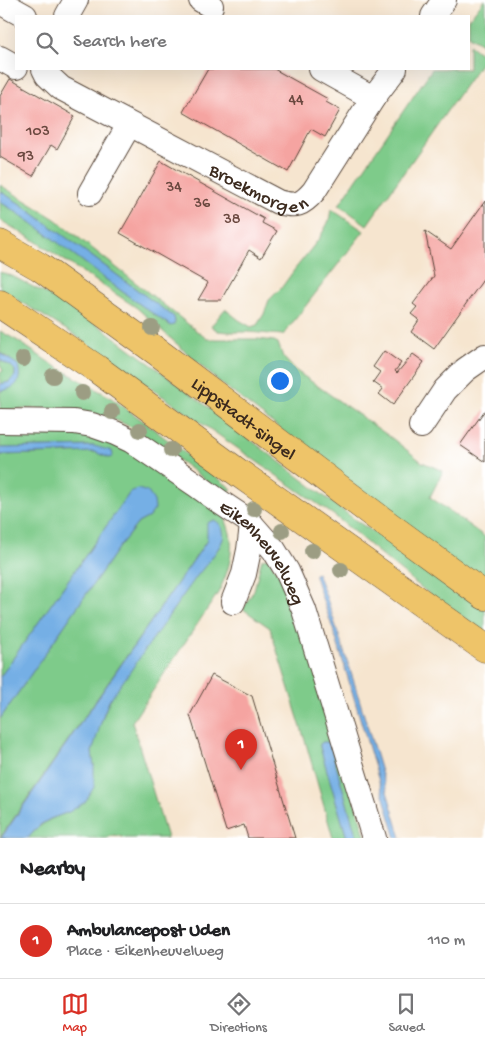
<!DOCTYPE html>
<meta charset="utf-8">
<style>
:root{--surface:#fff;--page:#f2f2f2;--text:#202124;--muted:#757577;--line:#e0e0e0;--accent:#d93025}
body{margin:0;font-family:"Gochi Hand",sans-serif;background:var(--page);color:var(--text)}
.you{position:absolute;left:279px;top:380px;width:18px;height:18px;margin:-12px;border:4px solid #fff;border-radius:50%;background:#1a73e8;box-shadow:0 0 0 8px #1a73e833}
.badge{display:grid;place-items:center;width:32px;height:32px;border-radius:50%;background:var(--accent);color:#fff;font-size:16px;font-weight:700}
.pin{position:absolute;translate:-50% -41px;filter:drop-shadow(0 1px 2px #0008)}
.pin::after{content:'';position:absolute;top:26px;width:18px;height:15px;background:inherit;clip-path:polygon(0 0,100% 0,50% 100%)}
.list{margin:0;padding:0;list-style:none}
h2{display:flex;justify-content:space-between;align-items:center;height:65px;margin:0;padding:0 20px;font-size:21px}
h2 small{font-size:16px;font-weight:400;color:var(--muted)}
.list li{display:grid;grid-template-columns:32px 1fr auto;gap:15px;align-items:center;box-sizing:border-box;height:75px;padding:0 20px;border-top:1px solid var(--line)}
.list b{display:block;font-size:19px;white-space:nowrap}
.list p{margin:0;font-size:16px;white-space:nowrap;color:var(--muted)}
.list em{font-size:16px;font-style:normal;color:var(--muted)}
.icon{flex:none;width:28px;height:28px;fill:none;stroke:currentColor;stroke-width:2;stroke-linecap:round;stroke-linejoin:round}
.map{position:relative;flex:none;width:485px;height:838px;overflow:hidden}
.search{position:absolute;background:var(--surface);box-shadow:0 5px 20px #0002;left:15px;right:15px;top:15px;height:55px;display:flex;align-items:center;gap:12px;box-sizing:border-box;padding:0 18px;border-radius:0px;color:var(--muted);font-size:19px}
.sheet{height:140px;background:var(--surface)}
nav{display:flex;justify-content:space-around;align-items:center;box-sizing:border-box;height:70px;border-top:1px solid var(--line);background:var(--surface);font-size:14px;color:var(--muted)}
nav a{display:grid;justify-items:center;gap:2px}
nav .on{color:var(--accent)}
.map>svg:first-child{display:block}
.green{fill:#7ecb8a;stroke:#5c7a54}
.water{fill:#75afe5;stroke:#586c82}
.building{fill:#f5a4a1}
.lines{fill:none;stroke-linecap:round;stroke-linejoin:round}
.minor-casing{stroke:#574639;stroke-width:26}
.major-casing{stroke:#574639;stroke-width:29}
.minor{stroke:#fff;stroke-width:24}
.major{stroke:#eec469;stroke-width:28}
.tree{fill:#9c9d83}
.labels{text-anchor:middle;stroke-width:4.5;stroke-linejoin:round;paint-order:stroke}
.number-label{font-size:16px;fill:#6a483f}
.street-label{font-size:19px;fill:#3b2a1e;stroke:#fff}
</style>
<div class="map">
<svg width="485" height="838" viewBox="0 0 485 838">
<rect width="100%" height="100%" fill="#fff"/>
<filter id="ink" filterUnits="userSpaceOnUse"><feTurbulence type="fractalNoise" baseFrequency=".02" numOctaves="2"/><feDisplacementMap in="SourceGraphic" scale="10" xChannelSelector="R" yChannelSelector="G"/><feConvolveMatrix kernelMatrix="1 2 1 2 8 2 1 2 1" color-interpolation-filters="sRGB"/></filter>
<filter id="wash" filterUnits="userSpaceOnUse"><feTurbulence type="fractalNoise" baseFrequency=".0096" numOctaves="4" result="noise"/><feDisplacementMap in="SourceGraphic" scale="20" xChannelSelector="R" yChannelSelector="G"/><feGaussianBlur stdDeviation="1.12" result="paint"/><feColorMatrix in="noise" values="0 0 0 0 0 0 0 0 0 0 0 0 0 0 0 0 0 1.4 0 .05"/><feComposite in="paint" operator="in"/></filter>
<g filter="url(#wash)">
<rect width="100%" height="100%" fill="#f6e5cf"/>
<g class="green">
<path d="M484 0H485V46L469 36V19Z"/>
<path d="M469 45 485 57 367 225 339 205 432 69H469Z"/>
<path d="M0 185 39 209 55 219 207 339H258L274 341 278 343 283 357 295 370 393 439 422 462 443 471 430 497 485 537V587L218 381 137 308 32 239 0 220V202C29 219 54 240 81 260 110 283 140 305 171 326L175 322 174 317 22 205 0 191Z"/>
<path d="M331 209 364 231 283 335 248 332H229L218 331 211 326 225 309 239 320 251 327 257 325 264 314 269 300 282 287 295 269 319 239 329 221Z"/>
<path d="M0 272 12 276 66 304 102 328 183 388 358 522 471 593 485 604V632L433 597 392 564 335 516 73 334 0 289Z"/>
<path d="M0 331 18 341 50 363 110 397 139 418 232 489 225 495C207 481 188 467 170 454 153 441 137 429 118 421 80 406 40 408 0 410V391L6 390 20 375 8 357 0 353Z"/>
<path d="M0 360 11 366 15 370V376C10 381 7 384 0 384V372L3 371 0 365Z"/>
<path d="M68 428 120 445 224 514C226 522 230 530 231 538 233 558 227 575 218 593L132 722 167 838H124L123 837 114 835 107 838H28C43 822 48 819 69 812L94 766 92 752 95 738 109 701 196 577 220 546 214 520 208 523 207 540 204 545 0 838V719L118 548 138 523 149 517 131 491 0 677V455L95 452 109 458 94 446 0 448V429Z"/>
<path d="M268 558 291 592 366 838H357L330 745 327 742H323L320 744V747L347 838H333L307 747 270 628 243 609 254 590 262 559Z"/>
</g>
<g class="water">
<path d="M0 191 22 205 174 317 175 322 174 325 171 326C140 305 110 283 81 260 54 240 29 219 0 202Z"/>
<path d="M0 353 18 365C22 382 17 388 0 391V384L9 382 15 376V370L11 366 0 360Z"/>
<path d="M94 446 112 451 113 455 112 457 109 458 95 452 0 455V448Z"/>
<path d="M138 489 148 492 154 501 155 509 149 517 138 523 118 548 0 719V677L131 491Z"/>
<path d="M214 520C221 523 225 531 223 539 220 549 204 567 197 576 167 617 139 660 109 701L104 713 92 752 94 766V787L85 802 69 812 50 819 40 825 28 838H1L204 545 207 540V523Z"/>
<path d="M317 573 326 596 354 682 401 838H396C377 775 358 711 339 648 332 624 322 600 315 576V574Z"/>
<path d="M323 742H327L330 745 357 838H347L320 747V744Z"/>
</g>
<g id="blocks">
<g class="building">
<path d="M208 69H274L328 99 326 102 340 110 325 137 311 129 288 172 183 112Z"/>
<path d="M10 79 75 116 57 149 51 145 33 176 0 157V96Z"/>
<path d="M161 161 264 219 262 223 277 231 261 258 249 250 221 300H198L208 283 120 233Z"/>
<path d="M485 201V277L434 349 411 332 419 320 411 314 417 307 413 304 434 276 425 231 451 249Z"/>
<path d="M384 351 401 363 395 371 397 373 413 354 424 362 393 405 379 394 383 389 373 382 380 372 373 367Z"/>
<path d="M485 410V462L460 445Z"/>
<path d="M212 675 252 696 295 838H248L244 825 226 831 190 715Z"/>
</g>
</g>
</g>
<g filter="url(#ink)">
<use href="#blocks" fill-opacity="0" stroke="#574639" stroke-width="1"/>
<g class="lines">
<g class="minor-casing">
<g id="minor">
<path d="M201 0 211 6"/>
<path d="M0 2 25 16"/>
<path d="M67 16 76 0"/>
<path d="M433 16 444 0"/>
<path d="M0 58 16 67"/>
<path id="s1" d="M44 69 47 75 61 88 278 202C296 207 302 205 314 191L373 98 395 69"/>
<path d="M321 69 373 98"/>
<path d="M90 193 129 125"/>
<path id="s2" d="M0 421 74 422 92 425 115 433 132 441 195 484 220 502 247 520 252 525 274 550 287 571 304 610 374 838"/>
<path d="M421 426 445 390 465 370 485 356"/>
<path d="M233 602 244 574 249 550 252 525"/>
</g>
</g>
<g class="major-casing">
<g id="major">
<path id="s3" d="M0 244 40 267 163 356 388 525 485 596"/>
<path d="M0 304 97 369 236 471 485 648"/>
</g>
</g>
<use href="#minor" class="minor"/>
<use href="#major" class="major"/>
</g>
<g class="tree">
<circle cx="152" cy="328" r="8"/>
<circle cx="23" cy="359" r="8"/>
<circle cx="53" cy="376" r="8"/>
<circle cx="82" cy="393" r="8"/>
<circle cx="112" cy="412" r="8"/>
<circle cx="140" cy="430" r="8"/>
<circle cx="171" cy="450" r="8"/>
<circle cx="254" cy="509" r="8"/>
<circle cx="282" cy="531" r="8"/>
<circle cx="312" cy="551" r="8"/>
<circle cx="341" cy="570" r="8"/>
</g>
</g>
<g class="labels">
<g class="number-label">
<text x="296" y="104">44</text>
<text x="38" y="135">103</text>
<text x="26" y="160">93</text>
<text x="174" y="191">34</text>
<text x="202" y="207">36</text>
<text x="232" y="223">38</text>
</g>
<g class="street-label">
<text dy="7" stroke="none"><textPath href="#s1" startOffset="248">Broekmorgen</textPath></text>
<text dy="7" stroke="none"><textPath href="#s3" startOffset="300">Lippstadt-singel</textPath></text>
<text dy="7" stroke="none"><textPath href="#s2" startOffset="310">Eikenheuvelweg</textPath></text>
</g>
</g>
</svg>
<div class="you"></div>
<div class="pin badge" style="left:241px;top:770px">1</div>
<div class="search"><svg class="icon" aria-label="search" viewBox="0 0 24 24"><circle cx="10" cy="10" r="6"/><path d="M15 15l6 6"/></svg>Search here</div>
</div>
<section class="sheet">
<h2>Nearby<small></small></h2>
<ul class="list">
<li><span class="badge">1</span><div><b>Ambulancepost Uden</b><p>Place · Eikenheuvelweg</p></div><em>110 m</em></li>
</ul>
</section>
<nav>
<a class="on"><svg class="icon" aria-label="map" viewBox="0 0 24 24"><path d="M3 6l6-2 6 2 6-2v14l-6 2-6-2-6 2zM9 4v14M15 6v14"/></svg>Map</a>
<a><svg class="icon" aria-label="directions" viewBox="0 0 24 24"><path d="M12 3l9 9-9 9-9-9zM9 14v-3h6M13 9l2 2-2 2"/></svg>Directions</a>
<a><svg class="icon" aria-label="saved" viewBox="0 0 24 24"><path d="M7 4h10v16l-5-4-5 4z"/></svg>Saved</a>
</nav>
